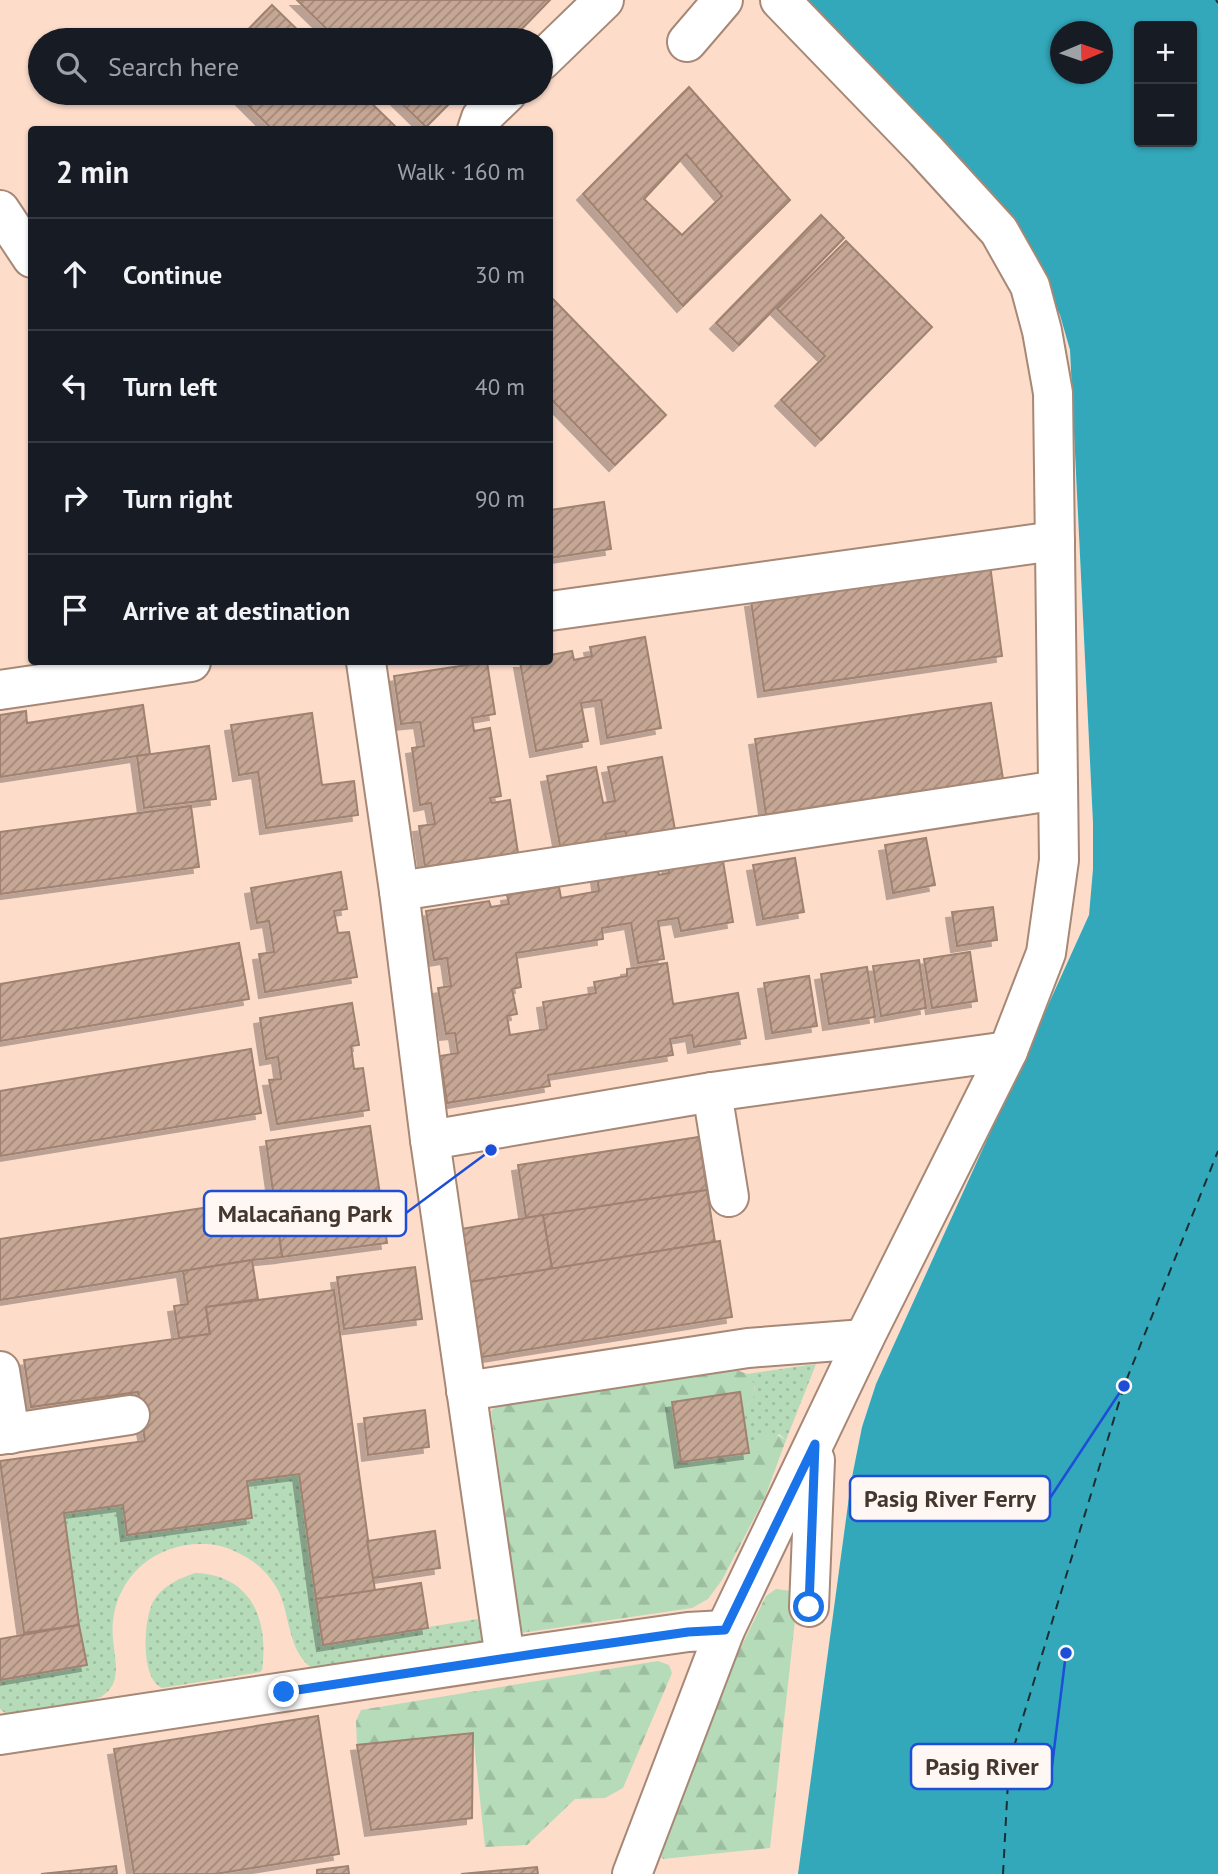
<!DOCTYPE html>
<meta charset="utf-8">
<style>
:root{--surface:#171b24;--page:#20242c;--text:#f1f3f6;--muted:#9ea1a6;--line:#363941}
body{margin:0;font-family:"PT Sans",sans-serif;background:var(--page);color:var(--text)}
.controls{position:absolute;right:21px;top:21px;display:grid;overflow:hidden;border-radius:7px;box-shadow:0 2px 5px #0004}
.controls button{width:63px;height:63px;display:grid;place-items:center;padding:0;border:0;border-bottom:2px solid var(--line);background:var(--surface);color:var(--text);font:35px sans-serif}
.compass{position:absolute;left:1050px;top:21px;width:63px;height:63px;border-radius:50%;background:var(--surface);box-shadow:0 2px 5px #0004;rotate:88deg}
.stop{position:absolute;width:21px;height:21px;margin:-16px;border:5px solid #1a73e8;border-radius:50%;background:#fff}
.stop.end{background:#1a73e8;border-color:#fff;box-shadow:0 2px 7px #0008}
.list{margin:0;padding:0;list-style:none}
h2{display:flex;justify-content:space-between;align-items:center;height:91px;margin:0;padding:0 28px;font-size:30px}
h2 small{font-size:23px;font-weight:400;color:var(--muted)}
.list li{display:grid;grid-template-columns:46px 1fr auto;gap:21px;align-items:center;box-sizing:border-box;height:112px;padding:0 28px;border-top:2px solid var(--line)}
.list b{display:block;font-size:26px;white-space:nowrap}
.list em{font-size:23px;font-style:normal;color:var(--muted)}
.icon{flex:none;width:38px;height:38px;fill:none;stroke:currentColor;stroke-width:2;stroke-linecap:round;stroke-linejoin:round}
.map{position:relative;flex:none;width:1218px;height:1874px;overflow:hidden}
.search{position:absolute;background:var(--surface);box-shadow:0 2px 5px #0004;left:28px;top:28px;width:525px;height:77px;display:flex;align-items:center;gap:18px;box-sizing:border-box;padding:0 24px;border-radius:38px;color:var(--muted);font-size:26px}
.panel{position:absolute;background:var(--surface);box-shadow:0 2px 5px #0004;left:28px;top:126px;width:525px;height:539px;border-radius:7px}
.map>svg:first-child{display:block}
.built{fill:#fddcca;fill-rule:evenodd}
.grass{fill:url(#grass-dots)}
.forest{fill:url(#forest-firs)}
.water{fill:#33a8ba;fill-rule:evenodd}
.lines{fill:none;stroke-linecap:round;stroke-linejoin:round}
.ferry{stroke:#1b2f32;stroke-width:2;stroke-dasharray:9 7;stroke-linecap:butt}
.building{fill:url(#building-hatch);stroke:#a08270;stroke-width:2;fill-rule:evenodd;filter:url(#shadow)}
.minor-casing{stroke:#a78876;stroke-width:42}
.minor{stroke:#fff;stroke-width:38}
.route{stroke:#1a73e8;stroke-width:9}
.leader{fill:none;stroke:#1d4ed8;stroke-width:2.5}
.callout-dot{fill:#1d4ed8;stroke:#fef7f3;stroke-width:2.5}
.callout{fill:#fef7f3;stroke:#1d4ed8;stroke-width:2.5}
.callout-label{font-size:24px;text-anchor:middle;font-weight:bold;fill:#44372f}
</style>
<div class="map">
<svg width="1218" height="1874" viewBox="0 0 1218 1874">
<defs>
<pattern id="grass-dots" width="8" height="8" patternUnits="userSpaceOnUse" patternTransform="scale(1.75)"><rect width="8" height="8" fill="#b5dbb9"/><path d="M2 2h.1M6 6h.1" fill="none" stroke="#9dbd9f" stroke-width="1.8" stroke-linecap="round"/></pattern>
<pattern id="forest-firs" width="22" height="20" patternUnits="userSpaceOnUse" patternTransform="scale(1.75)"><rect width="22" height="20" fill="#b5dbb9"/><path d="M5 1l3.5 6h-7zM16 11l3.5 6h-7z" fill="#9dbd9f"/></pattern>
<pattern id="building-hatch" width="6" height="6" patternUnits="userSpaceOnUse" patternTransform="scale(1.75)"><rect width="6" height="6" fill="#c6a694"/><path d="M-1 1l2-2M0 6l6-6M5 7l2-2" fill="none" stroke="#a28879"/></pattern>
<filter id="shadow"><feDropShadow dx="-6" dy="6" stdDeviation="0" flood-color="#0004"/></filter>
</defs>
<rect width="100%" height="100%" fill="#fbe6db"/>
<path class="built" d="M0 0H795L1043 277 1060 315 1070 350 1093 823V869L1089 915 876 1384 862 1427 851 1482 798 1874H0ZM40 40H541V93H40ZM32 130H550V662H32Z"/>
<g class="grass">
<path d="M816 1364 786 1440 779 1434 749 1453 743 1410 753 1398 755 1386 747 1374Z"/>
<path d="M299 1474 323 1644 478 1619 482 1637 480 1643 317 1670C289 1660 290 1615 279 1592 271 1577 260 1565 246 1557 233 1549 217 1543 201 1544 179 1544 159 1551 142 1565 126 1579 115 1599 113 1621 109 1651 131 1686 94 1700L12 1713H5L0 1709V1680L87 1665 79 1625 64 1513 123 1505 128 1535 251 1518 247 1481Z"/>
<path d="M195 1573C251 1575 269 1619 262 1670L260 1672 162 1688C140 1679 143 1618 154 1600 164 1585 178 1579 195 1573Z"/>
</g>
<g class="forest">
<path d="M734 1369 747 1374 755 1385 753 1398 743 1410 740 1392 672 1402 681 1462 749 1453 763 1434 771 1432 786 1440 765 1497 722 1580 708 1599 692 1608 521 1633 491 1411 496 1407Z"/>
<path d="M776 1589 791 1591 797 1602 770 1848 663 1859 654 1849V1825L766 1596Z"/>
<path d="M658 1661 669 1665 672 1673 623 1788 605 1798 575 1799 527 1845 485 1847 473 1733 357 1745 356 1721 361 1710Z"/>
</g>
<path class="water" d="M795 0H1218V1874H798L851 1482 862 1427 876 1384 1089 915 1093 869V823L1070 350 1060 315 1043 277ZM1139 26H1192V142H1139ZM1060 32H1102V74H1060Z"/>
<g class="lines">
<g class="ferry">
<path d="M1216 0 1218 3"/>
<path d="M1003 1874 1009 1763 1124 1386 1218 1151"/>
</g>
</g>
<g class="building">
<path d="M297 0H550L511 40H338Z"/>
<path d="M272 5 308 40H238Z"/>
<path d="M689 87 790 200 683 306 583 194ZM686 154 722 196 682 235 644 199Z"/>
<path d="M236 93H361L399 130H273Z"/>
<path d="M391 93H460L426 127Z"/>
<path d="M821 215 844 238 739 345 716 323Z"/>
<path d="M846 241 932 327 821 440 781 400 825 356 777 309Z"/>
<path d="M550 296 666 415 615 465 550 398Z"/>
<path d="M604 502 611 549 550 558V510Z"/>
<path d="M990 565 1002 656 764 691 751 601Z"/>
<path d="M645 637 661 728 607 738 601 700 581 703 588 741 536 751 520 662H550V655L572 651 574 660 592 656 590 647Z"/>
<path d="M487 662 495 714 472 718 474 731 490 728 501 796 490 798 492 803 510 800 518 853 425 867 419 826 435 824 431 803 420 805 412 748 424 746 420 722 401 724 394 676Z"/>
<path d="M991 703 1003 779 766 815 755 739Z"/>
<path d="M143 705 150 754 0 777V715L26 711 27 723Z"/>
<path d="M312 713 322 785 354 781 358 815 266 828 258 772 239 775 231 725Z"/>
<path d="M209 746 216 799 144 808 137 756Z"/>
<path d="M662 757 675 830 627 839 625 831 605 834 607 843 561 851 547 776 596 767 603 803 615 801 608 767Z"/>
<path d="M191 806 199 867 0 894V832Z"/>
<path d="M926 838 935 885 893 893 885 845Z"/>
<path d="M722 855 733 922 681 931 678 918 658 921 664 959 638 963 631 923 602 928 603 939 516 953 521 987 512 989 517 1014 507 1016 510 1035 547 1029 543 1002 596 993 594 982 627 976V969L667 963 673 1004 738 993 746 1038 694 1047 692 1035 670 1039 673 1055 548 1075 550 1086 447 1103 440 1056 458 1053 455 1033 446 1034 438 988 451 986 447 958 434 960 426 911 489 901 491 907 509 904 507 895 559 887 561 898 599 891 597 877 657 867 659 875 669 873 668 864Z"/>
<path d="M795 858 804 912 763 919 753 865Z"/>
<path d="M341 872 347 909 334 911 338 933 349 932 357 977 265 992 259 954 274 952 269 921 257 923 251 888Z"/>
<path d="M993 907 997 940 957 946 952 912Z"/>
<path d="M239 943 249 999 0 1041V984Z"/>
<path d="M970 952 977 1001 932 1008 924 959Z"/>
<path d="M919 960 926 1008 881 1016 873 966Z"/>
<path d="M867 967 875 1017 829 1024 821 974Z"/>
<path d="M809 976 817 1026 772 1033 764 983Z"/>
<path d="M352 1003 359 1045 351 1046 354 1069 363 1068 369 1110 277 1124 269 1080 281 1079 278 1057 266 1059 260 1018Z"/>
<path d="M251 1049 261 1113 0 1156V1091Z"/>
<path d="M370 1126 387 1243 282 1257 266 1141Z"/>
<path d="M699 1137 707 1190 526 1218 518 1165Z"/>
<path d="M707 1190 715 1242 552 1269 543 1215Z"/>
<path d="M274 1197 282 1257 252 1260 0 1300V1239Z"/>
<path d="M543 1215 552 1269 470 1282 461 1229Z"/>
<path d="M720 1241 732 1317 482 1357 470 1282Z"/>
<path d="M252 1260 258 1299 206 1307 210 1334 179 1338 174 1306 188 1304 183 1271Z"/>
<path d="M415 1267 422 1319 344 1329 337 1277Z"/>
<path d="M334 1290 375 1591 316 1599 299 1474 247 1481 252 1518 127 1535 123 1505 64 1513 79 1625 24 1633 0 1461 145 1441 138 1392 31 1407 24 1360 210 1334 206 1307Z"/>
<path d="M740 1392 749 1453 681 1462 672 1402Z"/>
<path d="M425 1410 429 1447 368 1455 364 1418Z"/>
<path d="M435 1531 440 1568 373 1578 367 1541Z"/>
<path d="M421 1583 428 1628 323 1645 316 1599Z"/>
<path d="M79 1625 87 1665 0 1680V1639Z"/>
<path d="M318 1716 339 1854 215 1874H134L114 1749Z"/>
<path d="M473 1733 472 1818 371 1830 357 1745Z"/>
<path d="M116 1866 117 1874H41Z"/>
<path d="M348 1866 349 1874H317V1870Z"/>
<path d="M537 1867 538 1874H461Z"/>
</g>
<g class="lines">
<g class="minor-casing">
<g id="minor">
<path d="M687 42 723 0"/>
<path d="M541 61 604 0"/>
<path d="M477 130 481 118 507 93"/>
<path d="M0 210 32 258"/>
<path d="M550 611 1055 541"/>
<path d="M366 662 399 891 430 1140 505 1658"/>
<path d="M0 690 191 662"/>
<path d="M399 891 1058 790"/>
<path d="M712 1092 729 1197"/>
<path d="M430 1140 712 1092 1008 1051"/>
<path d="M0 1371 10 1434"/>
<path d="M466 1391 748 1348 864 1339"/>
<path d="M0 1435 130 1415"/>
<path d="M809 1607 815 1460"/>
<path d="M0 1735 534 1654 688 1632 725 1630"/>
<path d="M632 1874 725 1630 864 1339 1008 1051 1046 953 1059 860 1053 393 1042 331 1030 286 999 231 926 151 780 0"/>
</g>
</g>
<use href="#minor" class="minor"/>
</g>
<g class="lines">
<path class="route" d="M284 1692 534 1654 688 1632 725 1630 815 1444 809 1607"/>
</g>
<path class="leader" d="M491 1150L406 1213M1124 1386L1050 1498M1066 1653L1052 1766"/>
<g class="callout-dot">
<circle cx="491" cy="1150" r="7"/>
<circle cx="1124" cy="1386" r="7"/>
<circle cx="1066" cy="1653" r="7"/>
</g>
<g class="callout">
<rect x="204" y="1191" width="202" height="45" rx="7"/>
<rect x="850" y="1476" width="200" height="45" rx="7"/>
<rect x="911" y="1744" width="141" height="45" rx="7"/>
</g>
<g class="callout-label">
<text x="305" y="1222">Malacañang Park</text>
<text x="950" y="1507">Pasig River Ferry</text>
<text x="982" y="1775">Pasig River</text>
</g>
</svg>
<div class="controls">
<button>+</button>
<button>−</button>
</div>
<svg class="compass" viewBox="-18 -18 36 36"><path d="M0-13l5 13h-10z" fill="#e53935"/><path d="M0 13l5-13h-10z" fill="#9ea1a6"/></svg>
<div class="stop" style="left:809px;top:1607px"></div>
<div class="stop end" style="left:284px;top:1692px"></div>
<div class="search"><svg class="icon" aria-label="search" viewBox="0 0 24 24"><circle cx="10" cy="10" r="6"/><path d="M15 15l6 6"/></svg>Search here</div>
<section class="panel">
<h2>2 min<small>Walk · 160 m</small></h2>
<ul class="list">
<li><svg class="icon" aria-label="ahead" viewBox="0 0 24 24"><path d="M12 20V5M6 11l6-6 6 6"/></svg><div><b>Continue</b></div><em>30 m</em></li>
<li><svg class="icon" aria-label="left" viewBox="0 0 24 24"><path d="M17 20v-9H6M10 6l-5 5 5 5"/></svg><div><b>Turn left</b></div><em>40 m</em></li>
<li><svg class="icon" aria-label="right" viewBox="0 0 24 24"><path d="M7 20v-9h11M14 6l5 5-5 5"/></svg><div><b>Turn right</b></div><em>90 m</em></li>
<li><svg class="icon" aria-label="arrive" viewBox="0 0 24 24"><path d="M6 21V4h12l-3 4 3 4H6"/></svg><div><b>Arrive at destination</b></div></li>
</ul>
</section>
</div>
